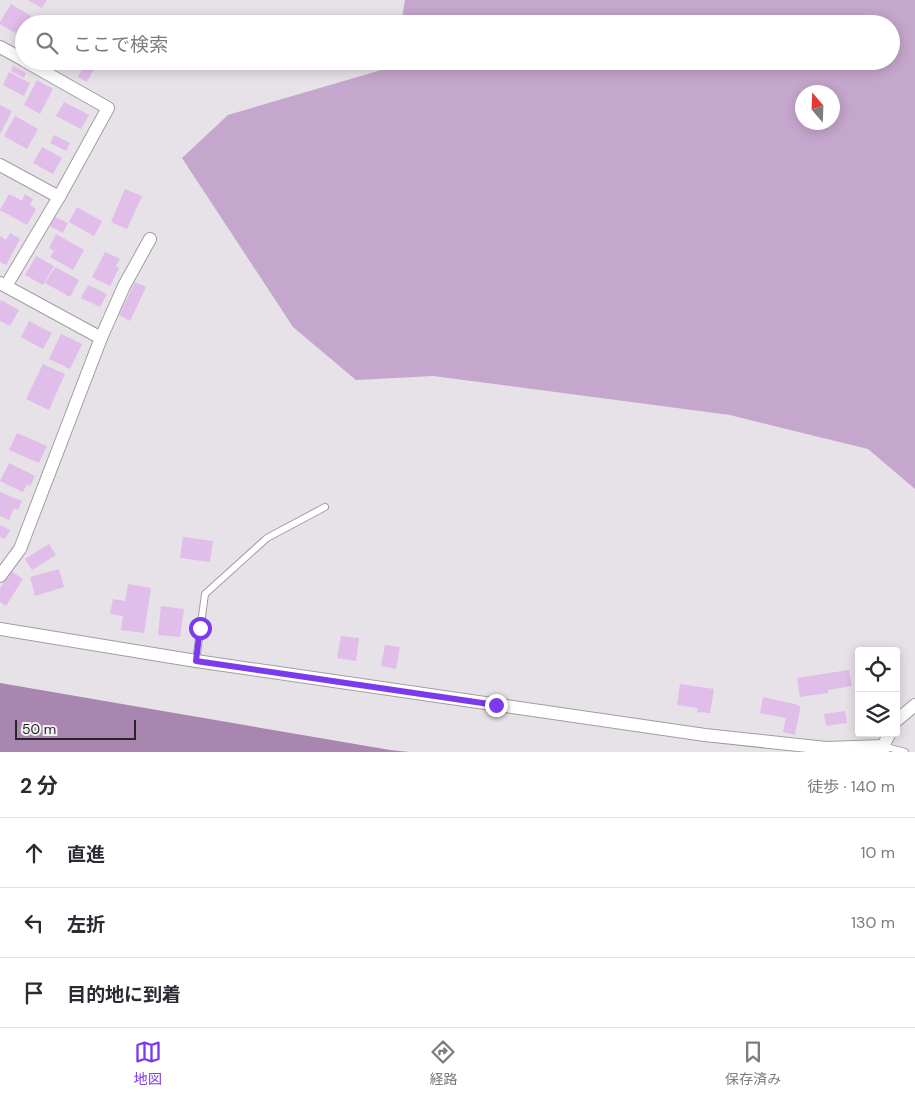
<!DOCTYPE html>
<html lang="ja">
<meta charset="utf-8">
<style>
:root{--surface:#fff;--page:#f2f2f3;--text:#2b2b33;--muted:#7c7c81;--line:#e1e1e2;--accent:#7c3aed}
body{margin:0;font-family:"DM Sans","Noto Sans JP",sans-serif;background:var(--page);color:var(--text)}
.controls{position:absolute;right:15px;bottom:15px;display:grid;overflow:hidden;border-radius:5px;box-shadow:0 2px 12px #0003}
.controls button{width:45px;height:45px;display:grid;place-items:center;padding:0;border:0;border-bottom:1px solid var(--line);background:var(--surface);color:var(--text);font:25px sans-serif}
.compass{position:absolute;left:795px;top:85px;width:45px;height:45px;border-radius:50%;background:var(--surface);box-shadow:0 2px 12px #0003;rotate:341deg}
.scale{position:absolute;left:15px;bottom:12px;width:121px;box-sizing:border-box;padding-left:5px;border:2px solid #272627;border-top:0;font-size:14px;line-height:18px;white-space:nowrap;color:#272627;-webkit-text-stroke:4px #f3eff4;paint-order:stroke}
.stop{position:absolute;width:15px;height:15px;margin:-11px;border:4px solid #7c3aed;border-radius:50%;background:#fff}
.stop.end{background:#7c3aed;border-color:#fff;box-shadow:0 1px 5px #0008}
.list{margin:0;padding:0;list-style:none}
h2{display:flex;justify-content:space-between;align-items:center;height:65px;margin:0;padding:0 20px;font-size:21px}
h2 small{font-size:16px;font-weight:400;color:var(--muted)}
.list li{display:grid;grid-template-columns:32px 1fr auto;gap:15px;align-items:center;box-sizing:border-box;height:70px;padding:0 20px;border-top:1px solid var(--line)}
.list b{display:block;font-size:19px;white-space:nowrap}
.list em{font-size:16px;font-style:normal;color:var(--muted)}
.icon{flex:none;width:28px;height:28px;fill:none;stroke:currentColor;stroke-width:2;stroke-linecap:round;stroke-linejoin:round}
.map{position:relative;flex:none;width:915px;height:752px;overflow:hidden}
.search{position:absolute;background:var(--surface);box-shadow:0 2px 12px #0003;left:15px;right:15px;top:15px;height:55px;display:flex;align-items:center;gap:12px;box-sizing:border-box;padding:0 18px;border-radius:28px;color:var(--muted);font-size:19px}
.sheet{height:275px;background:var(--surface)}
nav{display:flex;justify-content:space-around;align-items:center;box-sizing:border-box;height:70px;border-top:1px solid var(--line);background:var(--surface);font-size:14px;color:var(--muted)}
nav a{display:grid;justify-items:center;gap:2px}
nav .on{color:var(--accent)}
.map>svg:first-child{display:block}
.green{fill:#c5a6cc;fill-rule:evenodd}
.water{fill:#a886b0}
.building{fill:#e1bdea}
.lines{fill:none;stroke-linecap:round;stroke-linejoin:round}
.service-casing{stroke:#a19ea2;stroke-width:8}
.minor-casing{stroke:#a19ea2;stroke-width:14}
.service{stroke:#fff;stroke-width:6}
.minor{stroke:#fff;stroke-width:12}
.route{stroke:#7c3aed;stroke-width:6}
</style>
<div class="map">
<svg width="915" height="752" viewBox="0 0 915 752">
<rect width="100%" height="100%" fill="#e6e2e7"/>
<path class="green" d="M405 0H915V489L868 449 730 415 433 376 356 380 293 327 182 158 228 115 395 66 396 61H891V24H401ZM802 92H832V122H802Z"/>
<path class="water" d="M0 683 390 750 409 752H0Z"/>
<g class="building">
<path d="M28 0H47L42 8Z"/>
<path d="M11 4 31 16 26 24H24V27L18 35 0 24V22Z"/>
<path d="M66 61H98L87 82 78 77 82 70Z"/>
<path d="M13 66 26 73 24 78 11 71Z"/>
<path d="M9 72 30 83 24 96 3 85Z"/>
<path d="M37 80 53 89 40 114 24 105Z"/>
<path d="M64 102 89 115 81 129 56 116Z"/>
<path d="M0 105 12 111 0 134Z"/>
<path d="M15 116 38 129 27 149 4 136Z"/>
<path d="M54 135 70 143 66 151 50 143Z"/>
<path d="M42 147 62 158 53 174 33 163Z"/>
<path d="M125 189 142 196 127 229 111 222Z"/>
<path d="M9 194 22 201 25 194 33 199 30 205 36 209 27 225 0 210Z"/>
<path d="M77 207 102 221 94 236 69 222Z"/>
<path d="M55 217 68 223 63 233 50 226Z"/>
<path d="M10 233 20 239 6 265 0 262V236L6 240Z"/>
<path d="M56 234 84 250 73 270 50 257 54 251 49 248Z"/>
<path d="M105 252 120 259 116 266 119 268 110 286 92 277Z"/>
<path d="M36 256 54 266 43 285 25 275Z"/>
<path d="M55 267 79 280 70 297 45 283Z"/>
<path d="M135 282 146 287 130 321 119 315Z"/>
<path d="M88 285 107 294 100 307 81 298Z"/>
<path d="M1 300 19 310 10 326 0 321V303Z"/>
<path d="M29 321 52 333 43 349 21 337Z"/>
<path d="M61 334 82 344 70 369 49 359Z"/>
<path d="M43 364 65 374 49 410 26 399Z"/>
<path d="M17 433 47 446 39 463 9 450Z"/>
<path d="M9 463 35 476 30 486 27 484 23 492 0 481Z"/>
<path d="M0 492 22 501 18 510 14 508 9 520 0 516Z"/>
<path d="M0 525 10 530 5 539 0 537Z"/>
<path d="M183 537 213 541 210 562 180 558Z"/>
<path d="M49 544 56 555 32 570 25 559Z"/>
<path d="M59 569 64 587 35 596 30 577Z"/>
<path d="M11 571 23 579 6 606 0 602V588Z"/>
<path d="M128 584 151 588 144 633 121 630 123 616 110 614 113 599 125 601Z"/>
<path d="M161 606 184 609 180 637 158 635Z"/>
<path d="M341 636 359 638 356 661 337 658Z"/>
<path d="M385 645 400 647 396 669 381 666Z"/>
<path d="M849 670 852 686 828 690V693L800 697 797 678Z"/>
<path d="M680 684 714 689 710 713 697 712 698 708 677 705Z"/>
<path d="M763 697 795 704 800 706V710L795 735 783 732 786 718 760 713Z"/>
<path d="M845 711 847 723 826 726 824 714Z"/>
</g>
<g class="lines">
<g class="service-casing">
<g id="service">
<path d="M196 661 205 594 267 538 325 507"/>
<path d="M883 746 905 752"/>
</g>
</g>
<g class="minor-casing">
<g id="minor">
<path d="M0 47 24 60"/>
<path d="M0 165 59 197"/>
<path d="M0 283 101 338"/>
<path d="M6 286 59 197 108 108 25 61"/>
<path d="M0 576 20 549 101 338 124 286 150 239"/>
<path d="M0 629 196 661 705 735 826 748 883 746"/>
<path d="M896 721 915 705"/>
<path d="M883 752V746L890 733"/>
</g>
</g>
<use href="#service" class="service"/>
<use href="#minor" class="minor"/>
</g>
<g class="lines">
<path class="route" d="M200 628 196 661 496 705"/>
</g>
</svg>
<div class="controls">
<button><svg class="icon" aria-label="locate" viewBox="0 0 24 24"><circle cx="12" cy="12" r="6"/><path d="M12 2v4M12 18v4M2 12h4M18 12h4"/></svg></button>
<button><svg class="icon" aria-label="layers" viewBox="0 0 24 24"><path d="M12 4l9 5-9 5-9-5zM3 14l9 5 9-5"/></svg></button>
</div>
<svg class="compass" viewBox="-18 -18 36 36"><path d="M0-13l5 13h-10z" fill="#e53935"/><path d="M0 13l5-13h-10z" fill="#7c7c81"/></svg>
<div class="scale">50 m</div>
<div class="stop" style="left:200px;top:628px"></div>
<div class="stop end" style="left:496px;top:705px"></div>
<div class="search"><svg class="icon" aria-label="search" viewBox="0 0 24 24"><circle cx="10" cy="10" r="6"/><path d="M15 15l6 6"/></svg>ここで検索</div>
</div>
<section class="sheet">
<h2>2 分<small>徒歩 · 140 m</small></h2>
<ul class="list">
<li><svg class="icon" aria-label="ahead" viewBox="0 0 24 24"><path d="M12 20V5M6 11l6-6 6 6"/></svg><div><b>直進</b></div><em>10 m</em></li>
<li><svg class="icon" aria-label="left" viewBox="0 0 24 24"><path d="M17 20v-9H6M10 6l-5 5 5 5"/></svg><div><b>左折</b></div><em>130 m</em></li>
<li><svg class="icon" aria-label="arrive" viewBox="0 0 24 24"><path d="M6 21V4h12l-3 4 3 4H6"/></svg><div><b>目的地に到着</b></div></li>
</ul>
</section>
<nav>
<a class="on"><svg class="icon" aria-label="map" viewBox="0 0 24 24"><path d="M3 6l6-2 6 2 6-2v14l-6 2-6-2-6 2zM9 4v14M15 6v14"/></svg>地図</a>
<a><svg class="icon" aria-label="directions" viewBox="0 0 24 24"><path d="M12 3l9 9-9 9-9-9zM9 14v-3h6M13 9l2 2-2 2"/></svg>経路</a>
<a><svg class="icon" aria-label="saved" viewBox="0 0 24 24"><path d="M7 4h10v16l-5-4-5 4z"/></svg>保存済み</a>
</nav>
